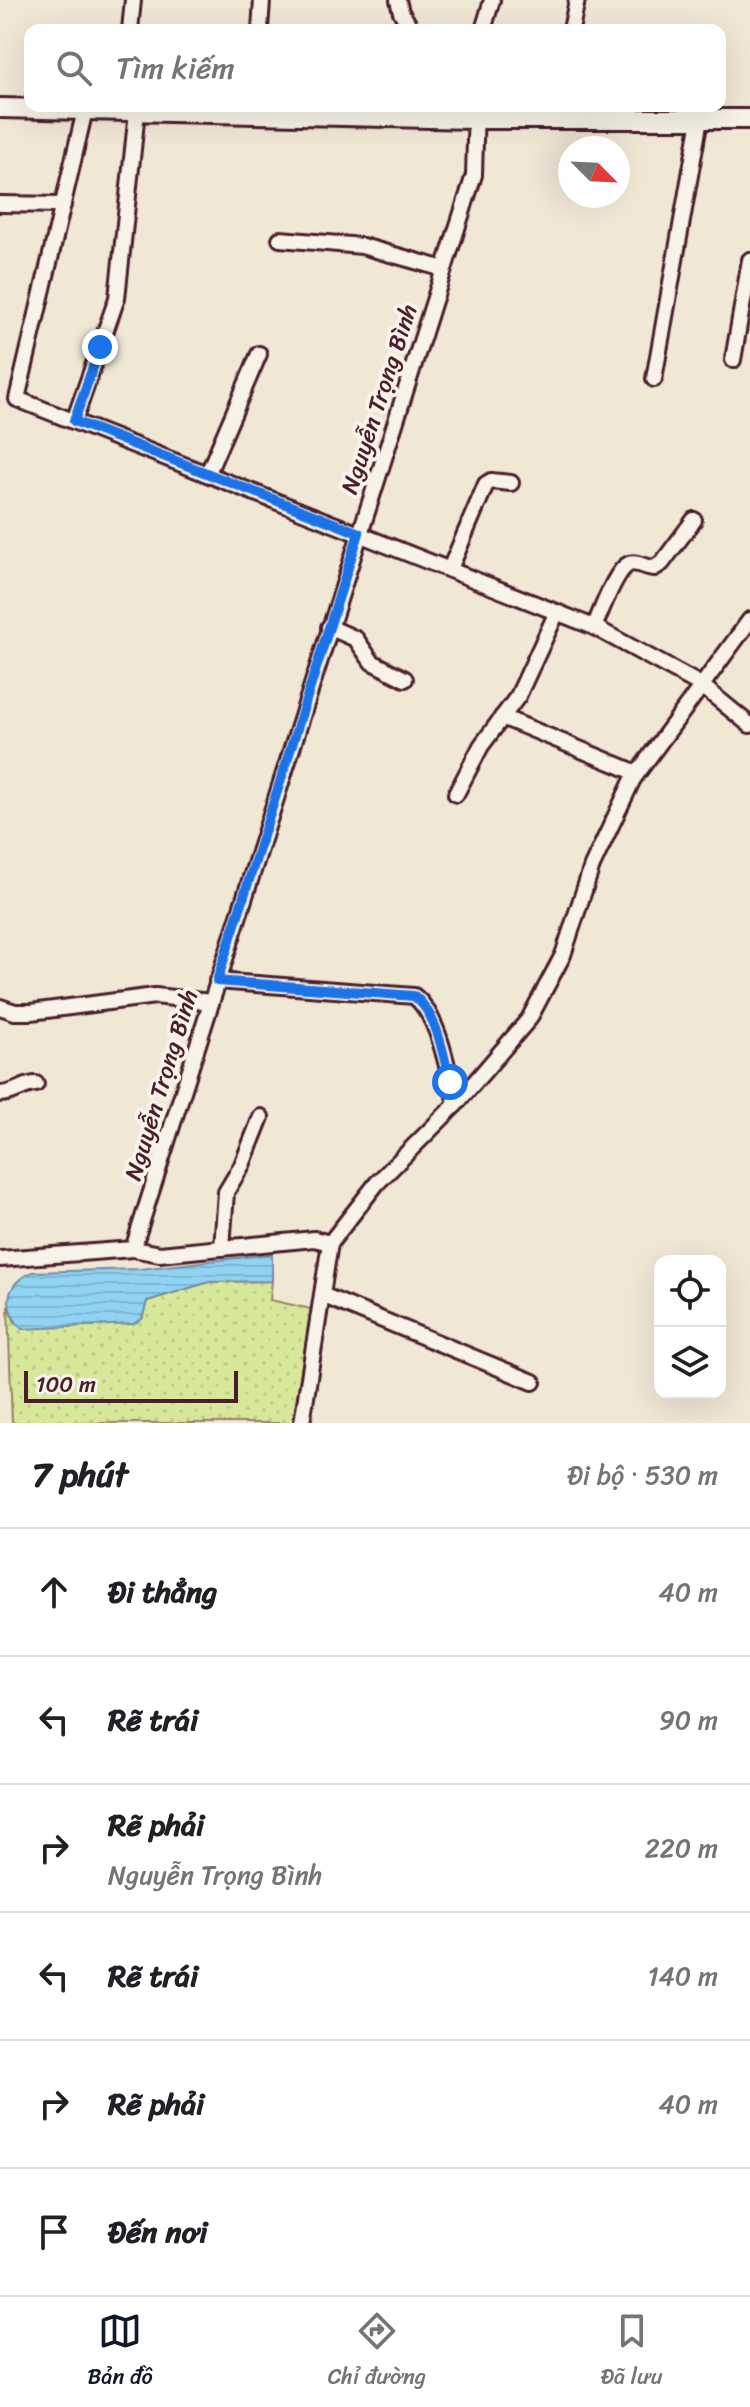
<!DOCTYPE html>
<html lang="vi">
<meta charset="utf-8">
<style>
:root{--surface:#fff;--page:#f2f2f2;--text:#202124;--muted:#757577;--line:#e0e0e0;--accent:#111827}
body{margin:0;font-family:Sriracha,sans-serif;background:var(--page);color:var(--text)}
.controls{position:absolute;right:24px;bottom:24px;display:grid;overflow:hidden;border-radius:16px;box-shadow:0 8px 32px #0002}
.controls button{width:72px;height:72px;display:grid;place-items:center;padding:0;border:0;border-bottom:2px solid var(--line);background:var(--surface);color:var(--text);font:40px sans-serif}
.compass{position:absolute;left:558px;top:136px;width:72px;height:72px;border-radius:50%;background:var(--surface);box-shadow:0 8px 32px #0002;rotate:114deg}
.scale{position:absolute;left:24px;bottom:20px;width:214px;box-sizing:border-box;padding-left:8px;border:4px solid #4a1f2b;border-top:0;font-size:22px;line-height:28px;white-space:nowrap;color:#4a1f2b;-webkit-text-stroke:6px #f7f3e8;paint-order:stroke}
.stop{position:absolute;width:24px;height:24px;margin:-18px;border:6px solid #1a73e8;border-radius:50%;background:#fff}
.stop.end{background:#1a73e8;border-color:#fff;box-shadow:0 2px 8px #0008}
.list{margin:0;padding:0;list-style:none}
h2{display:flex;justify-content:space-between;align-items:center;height:104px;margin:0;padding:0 32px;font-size:34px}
h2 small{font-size:26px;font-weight:400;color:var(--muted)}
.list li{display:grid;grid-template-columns:52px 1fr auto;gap:24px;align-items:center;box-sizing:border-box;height:128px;padding:0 32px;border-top:2px solid var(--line)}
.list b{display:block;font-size:30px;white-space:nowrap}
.list p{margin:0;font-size:26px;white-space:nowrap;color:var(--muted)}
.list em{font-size:26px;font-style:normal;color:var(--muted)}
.icon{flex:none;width:44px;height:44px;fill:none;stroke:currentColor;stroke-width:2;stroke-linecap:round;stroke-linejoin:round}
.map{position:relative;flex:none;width:750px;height:1423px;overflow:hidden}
.search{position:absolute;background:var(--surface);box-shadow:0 8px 32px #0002;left:24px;right:24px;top:24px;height:88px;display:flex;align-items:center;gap:20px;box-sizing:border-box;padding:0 28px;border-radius:16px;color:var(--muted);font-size:30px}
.sheet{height:872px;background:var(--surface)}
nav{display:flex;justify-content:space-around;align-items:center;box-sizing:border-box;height:112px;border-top:2px solid var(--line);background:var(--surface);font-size:22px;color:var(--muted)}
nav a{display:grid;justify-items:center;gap:4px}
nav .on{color:var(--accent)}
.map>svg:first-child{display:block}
.grass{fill:url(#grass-dots);stroke:#918463;stroke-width:2}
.water{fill:url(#water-rules);stroke:#748ba2;stroke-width:2}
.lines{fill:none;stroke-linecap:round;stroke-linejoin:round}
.minor-casing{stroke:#4a1f2b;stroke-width:20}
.major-casing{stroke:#4a1f2b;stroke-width:24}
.minor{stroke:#f7f3e8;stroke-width:14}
.major{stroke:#f7f3e8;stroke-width:18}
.route{stroke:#1a73e8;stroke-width:10}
.labels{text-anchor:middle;stroke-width:8;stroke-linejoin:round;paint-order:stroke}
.street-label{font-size:24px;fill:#4a1f2b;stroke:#f7f3e8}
</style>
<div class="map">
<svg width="750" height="1423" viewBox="0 0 750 1423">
<defs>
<pattern id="grass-dots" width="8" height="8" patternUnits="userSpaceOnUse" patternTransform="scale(2)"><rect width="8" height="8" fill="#d8e89b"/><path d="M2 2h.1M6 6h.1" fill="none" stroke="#bbc786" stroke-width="1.8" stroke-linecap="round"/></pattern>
<pattern id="water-rules" width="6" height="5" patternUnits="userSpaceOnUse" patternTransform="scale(2)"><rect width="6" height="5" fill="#90d3f2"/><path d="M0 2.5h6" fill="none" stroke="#7eb5d0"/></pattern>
</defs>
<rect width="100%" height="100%" fill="#f1e7d5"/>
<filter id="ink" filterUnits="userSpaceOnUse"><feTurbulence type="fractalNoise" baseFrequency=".0125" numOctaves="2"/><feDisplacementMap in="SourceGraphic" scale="16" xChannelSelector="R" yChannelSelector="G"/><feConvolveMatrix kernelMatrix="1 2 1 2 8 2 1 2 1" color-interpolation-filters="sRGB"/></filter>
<g filter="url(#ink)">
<path class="grass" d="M272 1281 270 1300 311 1309 293 1423H12L8 1306 15 1322 142 1319 147 1301 209 1282Z"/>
<path class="water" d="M272 1254V1281L209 1282 147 1301 142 1319 133 1324 22 1329C2 1308 5 1284 32 1272L140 1269Z"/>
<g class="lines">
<g class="minor-casing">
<g id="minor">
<path d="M398 0 401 12 412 30"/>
<path d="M130 30 133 0"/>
<path d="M260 30 262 0"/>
<path d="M483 30 492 0"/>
<path d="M571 30 577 0"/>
<path d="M85 110 17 399 594 627 701 685 750 725"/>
<path d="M0 204 63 205"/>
<path d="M280 239 362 246 444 269"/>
<path d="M733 360 750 260"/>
<path d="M654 379 700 119"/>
<path d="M74 421 117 298 137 112"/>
<path d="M208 473 259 354"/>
<path d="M450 569 486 484 491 481 511 483"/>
<path d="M329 627 356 639 372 662 405 679"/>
<path d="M594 627C601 613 615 570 629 564 636 561 646 568 654 568L662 563 694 520"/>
<path d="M502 717 637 773"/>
<path d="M456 794 481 746 518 696 557 612"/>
<path d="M217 981 414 996C440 1016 448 1074 456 1104"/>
<path d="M0 1007 15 1012H31L155 996 211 1002"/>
<path d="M0 1094C15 1094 23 1084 36 1084"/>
<path d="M222 1248 226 1192 242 1165 261 1117"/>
<path d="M133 1249 160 1254 314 1239 330 1243"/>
<path d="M0 1259 133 1249 474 175 476 106"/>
<path d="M322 1295 533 1382"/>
<path d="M302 1423 330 1243 377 1183 456 1104 529 1019 563 955 592 866 633 779 750 620"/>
</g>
</g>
<g class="major-casing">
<path id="major" d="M0 108 474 119H750"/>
</g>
<use href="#minor" class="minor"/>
<use href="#major" class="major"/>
</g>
</g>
<g class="lines" filter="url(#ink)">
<path class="route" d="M100 347 74 421 359 533 217 981 414 996C438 1014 443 1055 450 1082"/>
</g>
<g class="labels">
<g class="street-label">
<text transform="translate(379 399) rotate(-72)" y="8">Nguyễn Trọng Bình</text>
<text transform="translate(161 1085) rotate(-73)" y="8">Nguyễn Trọng Bình</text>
</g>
</g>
</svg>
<div class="controls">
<button><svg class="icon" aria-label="locate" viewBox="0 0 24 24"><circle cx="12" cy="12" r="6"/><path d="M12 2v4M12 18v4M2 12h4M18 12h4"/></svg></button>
<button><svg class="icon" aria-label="layers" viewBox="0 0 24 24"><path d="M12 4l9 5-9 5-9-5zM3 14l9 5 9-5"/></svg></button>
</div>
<svg class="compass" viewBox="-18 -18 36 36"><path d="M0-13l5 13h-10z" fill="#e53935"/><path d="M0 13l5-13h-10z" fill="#757577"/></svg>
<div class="scale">100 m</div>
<div class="stop" style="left:450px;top:1082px"></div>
<div class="stop end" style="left:100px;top:347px"></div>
<div class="search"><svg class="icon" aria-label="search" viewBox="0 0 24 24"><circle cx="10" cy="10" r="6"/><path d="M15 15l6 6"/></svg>Tìm kiếm</div>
</div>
<section class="sheet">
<h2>7 phút<small>Đi bộ · 530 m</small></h2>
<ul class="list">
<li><svg class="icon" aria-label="ahead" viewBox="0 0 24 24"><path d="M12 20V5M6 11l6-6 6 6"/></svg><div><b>Đi thẳng</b></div><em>40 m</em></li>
<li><svg class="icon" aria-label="left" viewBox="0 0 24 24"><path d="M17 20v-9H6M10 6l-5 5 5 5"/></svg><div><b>Rẽ trái</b></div><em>90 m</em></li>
<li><svg class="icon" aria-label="right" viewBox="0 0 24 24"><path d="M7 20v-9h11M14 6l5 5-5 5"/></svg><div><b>Rẽ phải</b><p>Nguyễn Trọng Bình</p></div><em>220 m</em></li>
<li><svg class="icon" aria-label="left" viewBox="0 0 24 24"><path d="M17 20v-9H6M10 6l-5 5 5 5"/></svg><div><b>Rẽ trái</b></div><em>140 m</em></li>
<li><svg class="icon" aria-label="right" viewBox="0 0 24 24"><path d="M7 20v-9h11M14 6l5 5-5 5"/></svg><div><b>Rẽ phải</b></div><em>40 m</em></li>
<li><svg class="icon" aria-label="arrive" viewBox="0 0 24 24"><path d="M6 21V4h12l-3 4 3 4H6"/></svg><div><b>Đến nơi</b></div></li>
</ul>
</section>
<nav>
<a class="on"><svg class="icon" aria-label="map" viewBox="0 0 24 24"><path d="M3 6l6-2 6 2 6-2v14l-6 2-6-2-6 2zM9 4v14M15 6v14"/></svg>Bản đồ</a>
<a><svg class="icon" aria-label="directions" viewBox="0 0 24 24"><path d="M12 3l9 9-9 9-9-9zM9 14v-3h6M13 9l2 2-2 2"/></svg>Chỉ đường</a>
<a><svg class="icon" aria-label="saved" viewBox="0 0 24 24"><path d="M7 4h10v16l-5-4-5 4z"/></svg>Đã lưu</a>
</nav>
